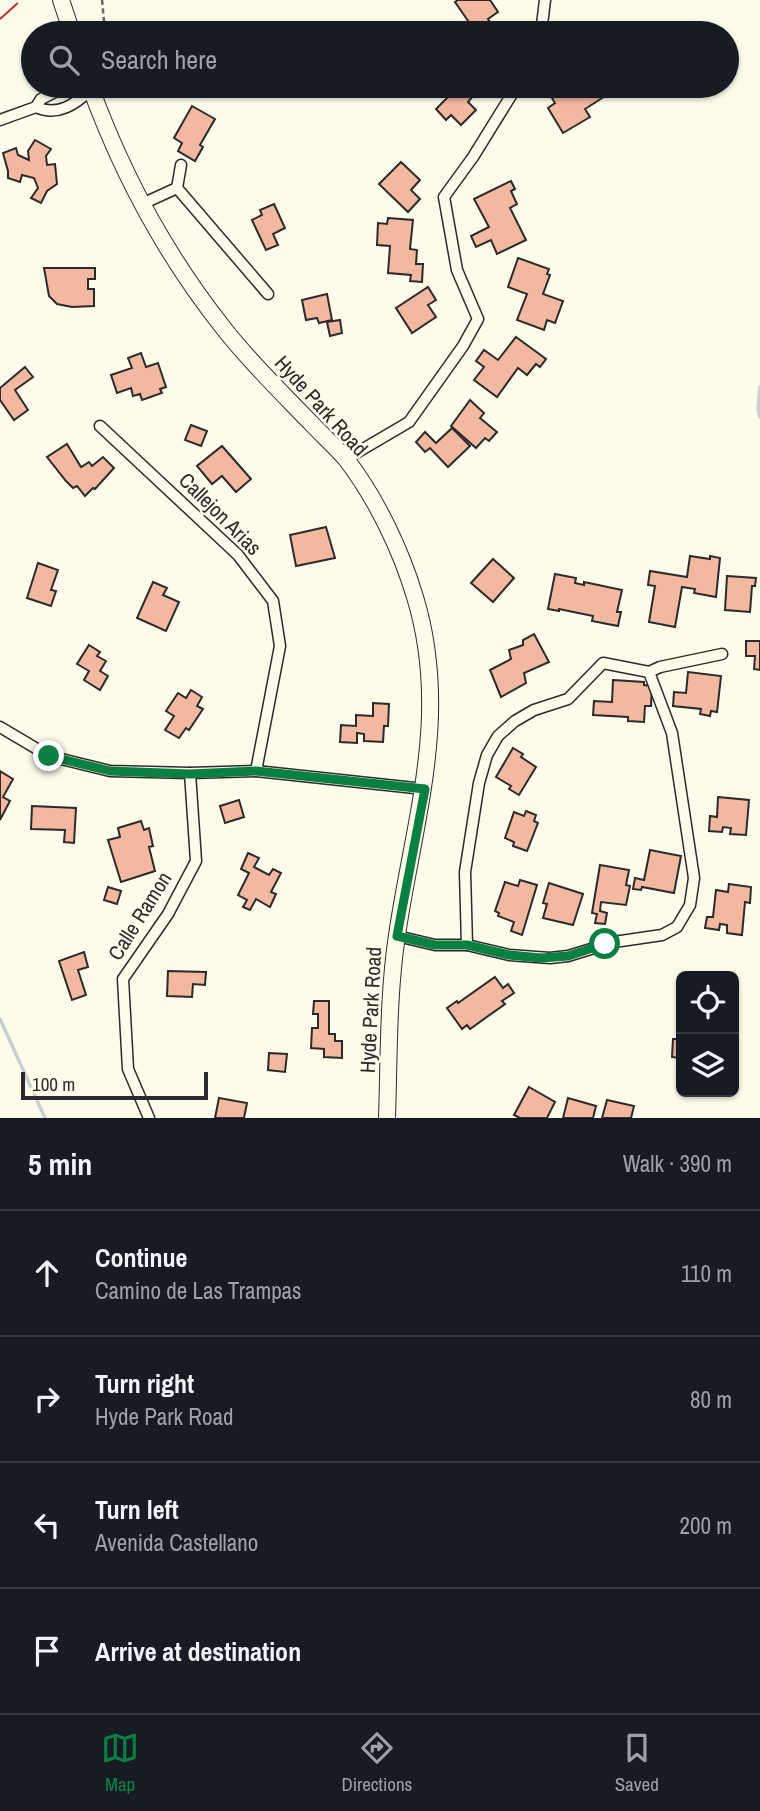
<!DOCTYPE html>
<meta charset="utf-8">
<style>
:root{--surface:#171b24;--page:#20242c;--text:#f1f3f6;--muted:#9ea1a6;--line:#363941;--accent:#0b8043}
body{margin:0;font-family:"Archivo Narrow",sans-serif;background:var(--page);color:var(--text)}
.controls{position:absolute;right:21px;bottom:21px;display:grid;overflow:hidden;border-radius:10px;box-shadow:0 2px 5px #0004}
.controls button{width:63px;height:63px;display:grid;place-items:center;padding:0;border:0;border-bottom:2px solid var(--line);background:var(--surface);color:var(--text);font:35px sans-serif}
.scale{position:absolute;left:21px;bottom:18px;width:187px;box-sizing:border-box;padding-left:7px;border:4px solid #2b2b2b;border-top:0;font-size:19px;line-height:24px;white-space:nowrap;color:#2b2b2b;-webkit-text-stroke:5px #fdfbea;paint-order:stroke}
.stop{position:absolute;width:21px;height:21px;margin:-16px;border:5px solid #0b8043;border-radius:50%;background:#fff}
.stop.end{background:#0b8043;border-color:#fff;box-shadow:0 2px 7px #0008}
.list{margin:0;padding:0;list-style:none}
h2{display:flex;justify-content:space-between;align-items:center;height:91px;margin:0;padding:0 28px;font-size:30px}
h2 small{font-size:23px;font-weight:400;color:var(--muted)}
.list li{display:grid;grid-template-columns:46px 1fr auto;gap:21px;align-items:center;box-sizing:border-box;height:126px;padding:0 28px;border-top:2px solid var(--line)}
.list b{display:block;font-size:26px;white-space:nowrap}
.list p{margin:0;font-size:23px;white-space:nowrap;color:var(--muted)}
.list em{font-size:23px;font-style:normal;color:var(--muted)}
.icon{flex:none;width:38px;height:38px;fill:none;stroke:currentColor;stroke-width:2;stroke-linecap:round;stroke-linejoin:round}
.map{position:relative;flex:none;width:760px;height:1118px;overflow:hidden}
.search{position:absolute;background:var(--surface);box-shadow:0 2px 5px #0004;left:21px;right:21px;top:21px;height:77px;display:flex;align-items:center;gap:18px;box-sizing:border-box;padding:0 24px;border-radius:38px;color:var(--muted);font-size:26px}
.sheet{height:595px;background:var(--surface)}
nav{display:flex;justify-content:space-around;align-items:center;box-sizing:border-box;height:98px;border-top:2px solid var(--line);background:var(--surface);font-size:19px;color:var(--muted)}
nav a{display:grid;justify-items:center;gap:4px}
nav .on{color:var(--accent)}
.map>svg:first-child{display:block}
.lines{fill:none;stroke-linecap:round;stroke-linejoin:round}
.stream{stroke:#c7d0d0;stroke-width:3.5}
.building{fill:#f2b8a0;stroke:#2b2b2b;stroke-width:2}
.minor-casing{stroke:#2b2b2b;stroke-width:13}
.secondary-casing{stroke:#2b2b2b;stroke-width:18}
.path{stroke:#6a6964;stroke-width:2.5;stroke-dasharray:5 3.5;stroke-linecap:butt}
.minor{stroke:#fdfbea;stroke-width:10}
.secondary{stroke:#fdfbea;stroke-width:16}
.power{stroke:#c62828;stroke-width:2;stroke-dasharray:24 5 3.5 5;stroke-linecap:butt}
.route{stroke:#0b8043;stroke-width:9}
.labels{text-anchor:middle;stroke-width:5;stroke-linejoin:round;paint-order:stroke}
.street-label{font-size:21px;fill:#2b2b2b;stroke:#fdfbea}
</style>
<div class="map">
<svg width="760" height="1118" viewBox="0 0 760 1118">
<rect width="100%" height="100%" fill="#fdfbea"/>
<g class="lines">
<g class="stream">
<path d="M760 387 758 409 760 417"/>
<path d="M0 1019 45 1118"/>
</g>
</g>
<g class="building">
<path d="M458 0H490L498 12 488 19 498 33H466L473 28 455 2Z"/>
<path d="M587 23 608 33H582Z"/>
<path d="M459 86 473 88 469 92 473 96 468 102 476 110 461 125 451 115 446 120 436 109Z"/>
<path d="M564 86H602L607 95 585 109 590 117 563 133 548 108 555 103 552 98 566 90Z"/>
<path d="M192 106 215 119 200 145 203 147 195 161 178 151 182 143 174 138Z"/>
<path d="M35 140 51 149 46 156 47 165 55 164 57 184 47 191 41 203 31 198 38 188 34 178 22 175 20 182 8 178V171L3 153 16 148 18 155 29 160 28 151Z"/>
<path d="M401 162 420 180 411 190 420 199 408 212 379 184Z"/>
<path d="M511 181 515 189 511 191 517 204 510 208 526 240 497 254 491 240 476 247 471 236 489 227 474 199Z"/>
<path d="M274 204 285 228 273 234 278 245 266 250 252 220 262 215 260 210Z"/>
<path d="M388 218 413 220 410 249 417 250 416 264H423L422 282 410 281 411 275 388 273 390 246 377 245 378 223 387 224Z"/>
<path d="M518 258 549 269 547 274 550 275 543 294 563 301 555 323 547 320 544 330 517 320 527 294 508 287Z"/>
<path d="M44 268H95V279H88V289H94V306L72 307 57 304 49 296Z"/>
<path d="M428 287 436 300 428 305 436 317 412 333 396 308Z"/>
<path d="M327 294 332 320 319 323 317 318 306 320 302 300Z"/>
<path d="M340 320 342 333 330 336 327 322Z"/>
<path d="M516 337 546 359 540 367 536 364 527 375 518 368 497 397 474 380 484 367 476 361 484 350 498 360Z"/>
<path d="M141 353 146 367 158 363 166 387 160 389 162 393 142 400 140 394 133 396 131 388 117 393 111 375 132 368 128 358Z"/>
<path d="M25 367 33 377 15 390 28 410 14 420 0 400V388Z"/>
<path d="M470 400 484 413 480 418 497 432 489 441 485 438 476 448 451 426Z"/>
<path d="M191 425 207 431 201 446 185 440Z"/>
<path d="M452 428 470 446 448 467 430 448 425 452 416 442 425 432 436 443Z"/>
<path d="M67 444 81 467 89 462 92 466 103 457 114 468 95 489 93 488 85 496 77 486 73 488 66 481 47 457Z"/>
<path d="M222 446 251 479 236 492 222 476 212 484 197 466Z"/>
<path d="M326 527 335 558 296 566 290 535Z"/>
<path d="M690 556 710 559V556L720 558 716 597 694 593 695 589 682 587 675 627 649 622 655 586 648 585 650 571 687 577Z"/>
<path d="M493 559 514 578 493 602 471 583Z"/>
<path d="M38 563 58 570 51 590 56 591 51 606 27 598Z"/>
<path d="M555 574 576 578 575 583 584 585V582L622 590 617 612H621L618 626 592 621 593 616 559 609V611L548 609Z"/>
<path d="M727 576 756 578 755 586H752L750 612 725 610Z"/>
<path d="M153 582 167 588 163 595 179 602 166 631 137 618Z"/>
<path d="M534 634 549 662 524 673 526 683 501 697 490 670 511 659 509 650 523 645V640Z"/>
<path d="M746 641H760V670L754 669 755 656H746Z"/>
<path d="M89 645 100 652 97 656 106 661 100 671 108 676 100 690 84 680 89 671 77 664Z"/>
<path d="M688 672 721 676 717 712 711 711 710 716 700 714 701 709 673 706 674 692 686 693Z"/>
<path d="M613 680 644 682V685L652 686 651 706H645L644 722 628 721V717L593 715 594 701 612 702Z"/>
<path d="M191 690 202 697 197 706 203 709 189 730 186 728 179 738 165 730 174 716 166 711 178 693 186 698Z"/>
<path d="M373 703 389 704 388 726H384L383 742 364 741V734L357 733V743L340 742 341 725 356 726V715L373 716Z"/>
<path d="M513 748 523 754 521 757 536 767 519 795 509 789 511 786 496 777Z"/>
<path d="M0 771 13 779 3 797 10 801 0 820Z"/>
<path d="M718 797 749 800 746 835 730 834 731 828 723 827 722 832 709 831 710 816 717 817Z"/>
<path d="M239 800 244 817 225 823 220 806Z"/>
<path d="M32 806 76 808 74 843 64 842 65 830 31 829Z"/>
<path d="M526 811 536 815 534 821 538 823 527 851 513 846 514 842 505 838 514 812 524 816Z"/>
<path d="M141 821 144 830 149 828 153 846 149 847 155 871 121 882 108 840 120 837 118 828Z"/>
<path d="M650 850 681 856 674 893 642 887 641 890 633 889 635 878 644 880Z"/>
<path d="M248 853 259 858 254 867 269 875 273 869 281 873 271 892 276 894 270 907 256 899 250 910 243 907 247 900 238 895 249 873 241 869Z"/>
<path d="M600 865 629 870 626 885 630 886 626 905 601 902 600 911 607 913 605 924 595 923 597 914 592 913Z"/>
<path d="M520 880 537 885 522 935 511 931 514 922 498 916 499 913 495 911 505 882 518 886Z"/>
<path d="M549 883 583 894 573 925 543 918 547 904 543 903Z"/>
<path d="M729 884 751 887 750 903 745 902 742 935 727 933V925L720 924 719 930 705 928 707 917H713L716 890 728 892Z"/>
<path d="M108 887 121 891 117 904 104 900Z"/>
<path d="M84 952 88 967 78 970 86 995 72 1000 59 961Z"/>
<path d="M168 971 206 972 205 985 193 984 192 997 167 996Z"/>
<path d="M495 977 503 988 508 984 514 993 502 1001 505 1004 470 1029 467 1025 462 1029 447 1008 457 1001 458 1003Z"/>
<path d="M314 1001H329V1034H335V1041H342V1058L324 1057V1049L311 1048 312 1028H318V1014H313Z"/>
<path d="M673 1039H681V1076L677 1075 679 1058 672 1057Z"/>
<path d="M269 1053 287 1054 285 1072 268 1070Z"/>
<path d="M529 1087 555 1102 547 1118H520L514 1115Z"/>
<path d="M219 1098 247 1103 244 1118H215Z"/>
<path d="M568 1098 596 1106 593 1118H563Z"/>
<path d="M607 1100 634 1106 631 1118H602Z"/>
</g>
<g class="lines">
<g class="minor-casing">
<g id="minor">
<path d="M541 33 545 0"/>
<path d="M36 107C58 117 75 104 91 90"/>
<path d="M0 120 36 107 41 99 59 90 76 88 91 90"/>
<path d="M181 165 177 188 268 294"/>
<path d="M142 204 177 188"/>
<path d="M100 426 238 555 273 601 280 646 256 771"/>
<path d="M346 459 409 422 463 346 478 319 457 270 444 197 473 157 517 86"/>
<path d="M0 727 49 756 110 771 190 773 256 771 424 789"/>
<path d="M397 936 435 945H467L509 955 550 958 568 956 614 942 662 935 677 927 690 905 694 878 672 733 649 672"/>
<path d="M467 945 465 872 479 783 487 755 498 736 515 721 534 710 568 699 603 663 649 672 660 667 722 654"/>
<path d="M149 1118 128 1069 123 979 168 914 196 861 190 773"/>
</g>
</g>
<g class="secondary-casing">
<g id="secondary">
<path d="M61 0 72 33"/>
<path d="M90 86C122 174 166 256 225 330 251 363 281 392 310 422 322 435 335 446 346 459 376 498 401 550 415 597 451 715 414 819 397 935 388 995 389 1057 387 1118"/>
</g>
</g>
<g class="path">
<path d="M102 0 104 21 112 33"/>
<path d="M126 86 129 93"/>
</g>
<use href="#minor" class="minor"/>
<use href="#secondary" class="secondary"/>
<path class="power" d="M0 19 21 0"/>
</g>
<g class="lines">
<path class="route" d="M49 756 110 771 190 774 256 771 425 789 397 936 435 945H467L509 955 541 958 568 956 605 944"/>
</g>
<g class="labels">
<g class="street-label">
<text transform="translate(321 406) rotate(48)" y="7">Hyde Park Road</text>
<text transform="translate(220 514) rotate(45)" y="7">Callejon Arias</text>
<text transform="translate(140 916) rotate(-58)" y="7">Calle Ramon</text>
<text transform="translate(371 1010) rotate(-87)" y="7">Hyde Park Road</text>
</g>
</g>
</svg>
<div class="controls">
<button><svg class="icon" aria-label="locate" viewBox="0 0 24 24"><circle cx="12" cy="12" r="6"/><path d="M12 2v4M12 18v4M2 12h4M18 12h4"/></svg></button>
<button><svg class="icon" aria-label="layers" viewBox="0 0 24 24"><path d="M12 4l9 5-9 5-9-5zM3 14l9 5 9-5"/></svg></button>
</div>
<div class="scale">100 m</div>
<div class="stop" style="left:605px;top:944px"></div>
<div class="stop end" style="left:49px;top:756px"></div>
<div class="search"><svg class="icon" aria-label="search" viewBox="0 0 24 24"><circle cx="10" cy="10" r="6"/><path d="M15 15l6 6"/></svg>Search here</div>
</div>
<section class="sheet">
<h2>5 min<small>Walk · 390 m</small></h2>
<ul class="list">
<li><svg class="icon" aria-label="ahead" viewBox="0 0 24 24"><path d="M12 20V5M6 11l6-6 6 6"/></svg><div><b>Continue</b><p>Camino de Las Trampas</p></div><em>110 m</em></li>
<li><svg class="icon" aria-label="right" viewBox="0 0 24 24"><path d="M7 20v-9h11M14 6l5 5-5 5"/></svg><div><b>Turn right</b><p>Hyde Park Road</p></div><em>80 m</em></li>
<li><svg class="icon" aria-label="left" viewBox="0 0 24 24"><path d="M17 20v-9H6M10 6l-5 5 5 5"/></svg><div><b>Turn left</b><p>Avenida Castellano</p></div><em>200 m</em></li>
<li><svg class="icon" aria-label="arrive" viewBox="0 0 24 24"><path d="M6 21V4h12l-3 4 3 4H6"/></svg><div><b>Arrive at destination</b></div></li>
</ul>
</section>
<nav>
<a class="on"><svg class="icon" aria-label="map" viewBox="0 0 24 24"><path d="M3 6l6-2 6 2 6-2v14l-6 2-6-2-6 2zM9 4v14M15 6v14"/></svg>Map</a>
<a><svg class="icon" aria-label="directions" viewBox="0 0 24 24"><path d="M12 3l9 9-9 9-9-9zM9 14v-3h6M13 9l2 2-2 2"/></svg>Directions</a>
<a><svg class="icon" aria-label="saved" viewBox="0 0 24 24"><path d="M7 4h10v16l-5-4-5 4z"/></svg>Saved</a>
</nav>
